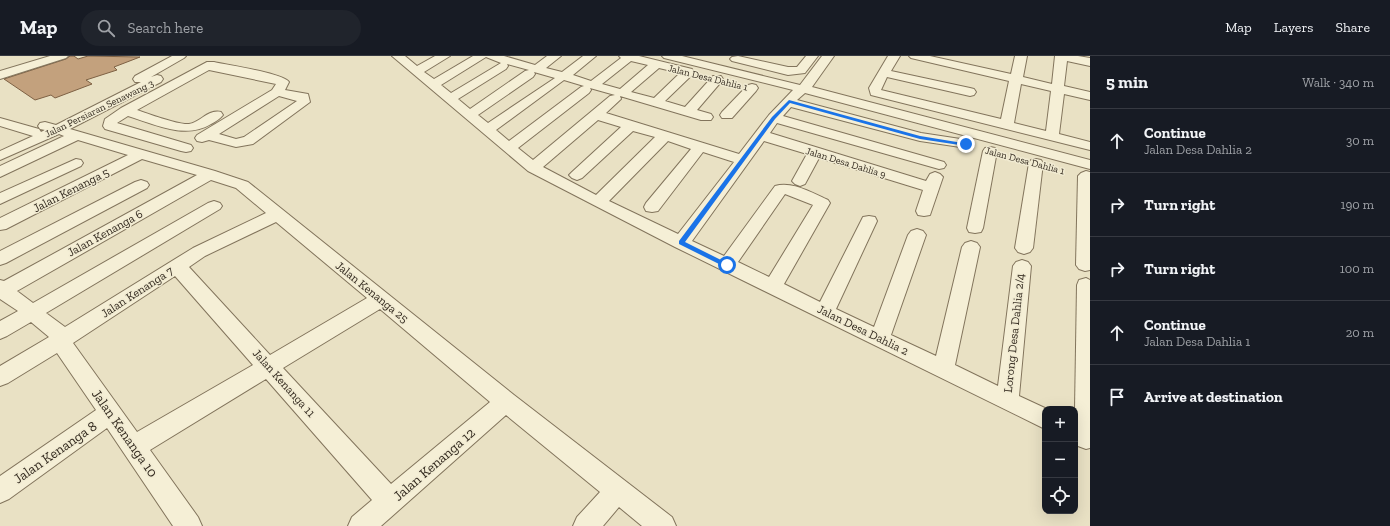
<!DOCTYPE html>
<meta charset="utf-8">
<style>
:root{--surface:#171b24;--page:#20242c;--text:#f1f3f6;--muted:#9ea1a6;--line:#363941}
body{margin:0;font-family:"Zilla Slab",serif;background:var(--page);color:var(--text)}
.controls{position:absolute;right:12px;bottom:12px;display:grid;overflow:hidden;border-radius:8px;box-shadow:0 4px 16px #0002}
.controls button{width:36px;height:36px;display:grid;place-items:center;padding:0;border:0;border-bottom:1px solid var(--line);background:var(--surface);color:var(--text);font:20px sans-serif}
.stop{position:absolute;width:12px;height:12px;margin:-9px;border:3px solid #1a73e8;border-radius:50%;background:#fff}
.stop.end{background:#1a73e8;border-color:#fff;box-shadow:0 1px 4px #0008}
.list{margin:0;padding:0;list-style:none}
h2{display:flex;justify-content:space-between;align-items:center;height:52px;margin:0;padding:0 16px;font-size:17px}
h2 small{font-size:13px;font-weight:400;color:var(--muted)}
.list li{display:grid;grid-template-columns:26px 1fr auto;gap:12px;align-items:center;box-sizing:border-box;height:64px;padding:0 16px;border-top:1px solid var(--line)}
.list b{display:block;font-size:15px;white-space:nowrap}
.list p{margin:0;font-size:13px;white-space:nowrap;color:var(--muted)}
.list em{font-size:13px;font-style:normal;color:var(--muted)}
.icon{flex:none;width:22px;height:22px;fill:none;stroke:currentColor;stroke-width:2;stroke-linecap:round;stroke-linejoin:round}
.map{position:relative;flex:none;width:1090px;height:470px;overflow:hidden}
header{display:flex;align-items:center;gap:24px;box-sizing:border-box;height:56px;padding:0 20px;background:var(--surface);border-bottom:1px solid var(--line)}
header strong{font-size:19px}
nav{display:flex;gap:22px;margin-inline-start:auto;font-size:14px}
.search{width:280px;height:36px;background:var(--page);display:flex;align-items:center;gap:10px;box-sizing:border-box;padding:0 14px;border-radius:22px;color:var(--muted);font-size:15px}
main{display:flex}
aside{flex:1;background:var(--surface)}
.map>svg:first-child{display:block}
.building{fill:#c3a17d;stroke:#7e6144}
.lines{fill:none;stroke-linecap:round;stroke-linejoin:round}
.minor-casing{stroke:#82745c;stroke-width:2}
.minor{fill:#f5efd6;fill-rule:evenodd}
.route{fill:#1a73e8}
.labels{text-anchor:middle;stroke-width:3;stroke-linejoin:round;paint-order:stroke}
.far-street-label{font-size:10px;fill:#332a1f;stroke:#f1ebd2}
.street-label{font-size:12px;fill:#332a1f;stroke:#f1ebd2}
.near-street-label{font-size:14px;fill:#332a1f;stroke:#f1ebd2}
</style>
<header>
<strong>Map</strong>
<div class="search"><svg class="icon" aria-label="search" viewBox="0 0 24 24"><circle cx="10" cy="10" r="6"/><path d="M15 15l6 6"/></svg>Search here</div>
<nav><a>Map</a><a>Layers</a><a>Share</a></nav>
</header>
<main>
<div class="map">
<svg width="1090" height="470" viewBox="0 0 1090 470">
<rect width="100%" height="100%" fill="#e9e1c4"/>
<path class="building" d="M70 0H74L78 3 88 0 140 1 114 11 117 14 86 24 92 28 55 42 51 39 35 44 4 23 66 3Z"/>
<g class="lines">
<g class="minor-casing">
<g id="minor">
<path d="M50 0H68L66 2 0 23V15Z"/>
<path d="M172 0H186L184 2 151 21 157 19 161 20 163 23 161 26 70 73 215 115 248 126 514 339 672 461 676 470H642L619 451 603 470H573L577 461 600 436 506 359 381 470H348L352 461 372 444 266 323 150 394 198 461 202 470H173L107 372 9 443 0 447V420L96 354 57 297 8 327 0 330V310L49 281 31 266 7 280 0 283V265L18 255 0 243V224L4 225 197 119 142 103 6 173 0 174V162L128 99 78 84 0 121V110L64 80 59 78 0 104V95L33 80 0 70V62L39 73 41 76 45 74 40 73 38 70 40 67 45 66 56 69 141 26H135L133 23 135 20ZM211 124 236 132 266 157 193 192 65 271 46 257 220 153 222 150 220 147 214 145 208 147 33 247 17 235ZM276 166 367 242 270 299 189 211 205 200ZM175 220 253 309 137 376 73 287ZM380 253 490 346 391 428 283 312Z"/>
<path d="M392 0H405L417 10 435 0H450L424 16 434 23 473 0H504L535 9 547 0H561L546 12 562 16 583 0H596L573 19 591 25 621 2 619 0H639L692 13 694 16 692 19 665 45 685 51 713 20H721L723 23 721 26 697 54 711 58 713 61 711 64H701L620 40 621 43 606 57 739 98 769 59 793 34 664 2 662 0H682L800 29 822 0H834L812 31 1090 104V113L805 37 797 44 921 77 967 84 972 85 974 88 972 91 967 92 920 85 791 51 783 60 944 106 946 109 944 112 939 113 777 67 770 77 926 125 930 118 935 116 940 118 943 121 930 159 924 160 918 159 916 155 923 134 819 102 805 128 800 130 795 128 792 125 807 98 764 85 692 185 724 200 775 130C793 125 812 137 828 144L830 147 784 228 820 246 861 165 863 161 869 160 875 161 877 165 836 253 874 271 908 179 911 175 917 173 923 175 926 179 891 279 936 300 962 191 965 187 971 185 977 187 980 191 955 309 998 330 1013 210 1016 206 1022 204 1028 206 1031 210 1019 340 1047 353H1045V373L675 191 528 115ZM486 1 501 7 451 37 441 29ZM631 5 648 9 620 33 602 28ZM507 8 529 14 525 15 470 53 458 43 506 13 508 10ZM659 12 680 17 654 42 631 36ZM534 16 555 22 488 67 478 59 533 21 535 18ZM564 24 584 30 581 31 509 85 496 74ZM590 32 615 39 610 40 533 104 518 92 589 37 591 34ZM598 64 621 71 572 116 569 119 572 122 577 124 582 122 633 75 655 81 596 139 543 111ZM668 85 691 93 646 147 644 151 646 155 652 156 658 155 703 96 734 106 678 178 609 145ZM785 138 813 149 769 221 738 206Z"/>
<path d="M738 0 788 11H797L806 0H818L805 17 788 19 732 5 730 3 732 1Z"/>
<path d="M888 0H900L891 15 970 32 974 33 976 36 974 39 970 40 887 21 881 34 1001 63 1009 25 911 2 909 0H930L1011 18 1015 0H1027L1023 21 1052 28 1055 0H1078L1090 2V10L1067 5 1064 30 1090 36V44L1064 38 1059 78 1090 86V94L871 39 869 32ZM1021 28 1051 35 1046 75 1014 67Z"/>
<path d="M207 6H214C227 9 283 17 289 26L285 34 308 38 310 46 253 88 236 91 209 84 202 86 197 85 195 82 197 79 272 34 276 28 209 14 137 54C149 58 178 69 189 68 201 66 208 53 221 56L223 59C220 63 215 66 211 68 185 84 154 68 128 60L117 67 191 89 193 92 191 95 186 96 181 95 105 73 103 70 105 63 121 52ZM279 40 297 45 244 81 236 83 219 78Z"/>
<path d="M752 28 756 29 758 32 756 35 732 62H722L720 59 722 56 748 29Z"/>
<path d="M990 91 995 92 997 95 983 172 981 176 975 177 969 176 967 172 983 95 985 92Z"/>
<path d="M76 103 81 104 83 107 81 110 0 148V137Z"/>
<path d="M1036 103 1041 104 1043 107 1033 192 1030 196 1024 198 1018 196 1015 192 1029 107 1031 104Z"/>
<path d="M1086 115 1090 116V214L1085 215 1079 213 1076 209 1078 120 1081 117Z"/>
<path d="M141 124 147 126 149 129 147 132 6 207 0 209V195L135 126Z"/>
<path d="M1086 222 1090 224V392L1086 393 1078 390 1075 385V353L1077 229 1079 224Z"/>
</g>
</g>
<use href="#minor" class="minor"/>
</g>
<path class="route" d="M789 44 920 80 969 88 966 90 920 83 790 47 775 63 685 186 729 208V211H725L679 188V185L772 61Z"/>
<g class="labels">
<g class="far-street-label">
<text transform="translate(708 21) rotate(14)" y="4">Jalan Desa Dahlia 1</text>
<text transform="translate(99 52) rotate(-26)" y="4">Jalan Persiaran Senawang 3</text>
<text transform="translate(1025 104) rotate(15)" y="4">Jalan Desa Dahlia 1</text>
<text transform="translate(846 106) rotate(17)" y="4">Jalan Desa Dahlia 9</text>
</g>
<g class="street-label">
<text transform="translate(71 134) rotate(-27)" y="4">Jalan Kenanga 5</text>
<text transform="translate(105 177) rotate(-29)" y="4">Jalan Kenanga 6</text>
<text transform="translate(137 236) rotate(-33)" y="4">Jalan Kenanga 7</text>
<text transform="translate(372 236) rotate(39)" y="4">Jalan Kenanga 25</text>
<text transform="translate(863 274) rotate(26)" y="4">Jalan Desa Dahlia 2</text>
<text transform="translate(1014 277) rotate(-84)" y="4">Lorong Desa Dahlia 2/4</text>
<text transform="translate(284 327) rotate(48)" y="4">Jalan Kenanga 11</text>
</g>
<g class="near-street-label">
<text transform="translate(125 377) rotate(55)" y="5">Jalan Kenanga 10</text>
<text transform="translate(55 396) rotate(-35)" y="5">Jalan Kenanga 8</text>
<text transform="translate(434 408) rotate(-41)" y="5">Jalan Kenanga 12</text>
</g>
</g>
</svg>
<div class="controls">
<button>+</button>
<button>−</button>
<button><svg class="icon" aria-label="locate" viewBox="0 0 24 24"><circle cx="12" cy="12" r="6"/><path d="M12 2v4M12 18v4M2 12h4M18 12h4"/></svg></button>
</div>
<div class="stop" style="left:727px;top:209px"></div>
<div class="stop end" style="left:966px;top:88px"></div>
</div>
<aside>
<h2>5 min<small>Walk · 340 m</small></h2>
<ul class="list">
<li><svg class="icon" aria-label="ahead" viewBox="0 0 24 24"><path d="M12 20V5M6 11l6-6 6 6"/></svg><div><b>Continue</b><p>Jalan Desa Dahlia 2</p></div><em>30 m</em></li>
<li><svg class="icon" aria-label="right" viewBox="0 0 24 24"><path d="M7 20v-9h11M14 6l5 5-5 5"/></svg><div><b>Turn right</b></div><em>190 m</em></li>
<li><svg class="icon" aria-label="right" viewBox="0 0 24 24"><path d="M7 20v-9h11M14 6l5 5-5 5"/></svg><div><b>Turn right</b></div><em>100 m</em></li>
<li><svg class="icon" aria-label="ahead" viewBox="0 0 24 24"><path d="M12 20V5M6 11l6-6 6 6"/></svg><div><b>Continue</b><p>Jalan Desa Dahlia 1</p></div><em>20 m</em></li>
<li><svg class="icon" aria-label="arrive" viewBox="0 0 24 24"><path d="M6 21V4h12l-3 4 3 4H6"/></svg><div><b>Arrive at destination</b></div></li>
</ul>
</aside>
</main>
